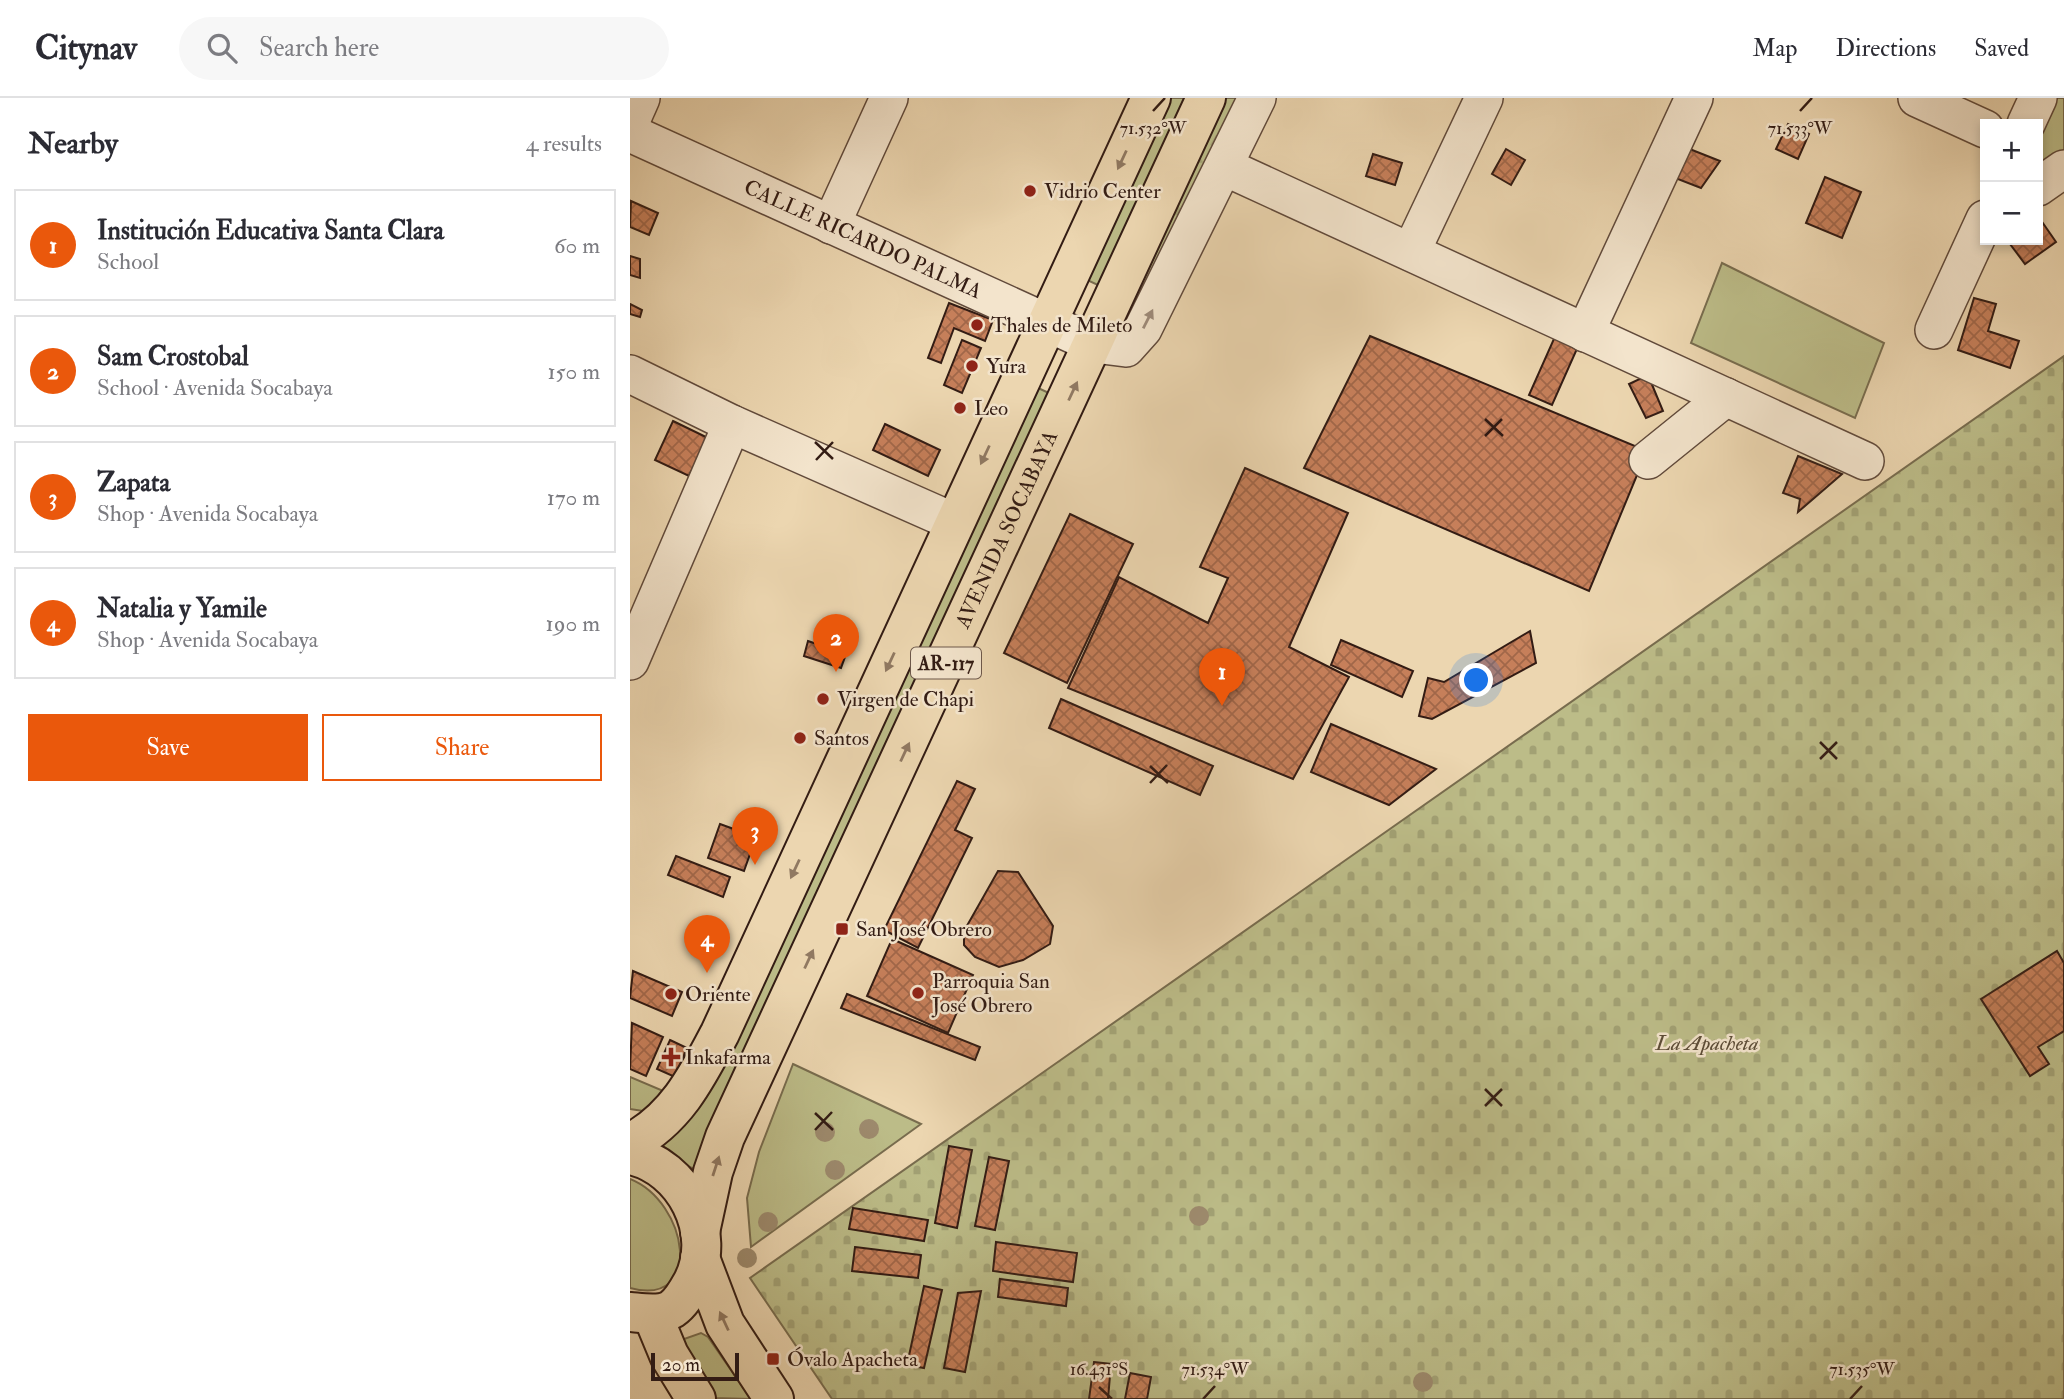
<!DOCTYPE html>
<meta charset="utf-8">
<style>
:root{--surface:#fff;--page:#f7f7f7;--text:#2b2b33;--muted:#7c7c81;--line:#e1e1e2;--accent:#ea580c}
body{margin:0;font-family:"IM FELL Double Pica",serif;background:var(--page);color:var(--text)}
.controls{position:absolute;right:21px;top:21px;display:grid;overflow:hidden;border-radius:0px;box-shadow:0 4px 10px #0003}
.controls button{width:63px;height:63px;display:grid;place-items:center;padding:0;border:0;border-bottom:2px solid var(--line);background:var(--surface);color:var(--text);font:35px sans-serif}
.scale{position:absolute;left:21px;bottom:18px;width:88px;box-sizing:border-box;padding-left:7px;border:4px solid #331c14;border-top:0;font-size:19px;line-height:24px;white-space:nowrap;color:#331c14;-webkit-text-stroke:5px #f3e4cc;paint-order:stroke}
.you{position:absolute;left:847px;top:583px;width:24px;height:24px;margin:-18px;border:5px solid #fff;border-radius:50%;background:#1a73e8;box-shadow:0 0 0 10px #1a73e833}
.badge{display:grid;place-items:center;width:46px;height:46px;border-radius:50%;background:var(--accent);color:#fff;font-size:23px;font-weight:700}
.pin{position:absolute;translate:-50% -58px;filter:drop-shadow(0 2px 4px #0008)}
.pin::after{content:'';position:absolute;top:37px;width:24px;height:21px;background:inherit;clip-path:polygon(0 0,100% 0,50% 100%)}
.list{margin:0;padding:0;list-style:none}
h2{display:flex;justify-content:space-between;align-items:center;height:91px;margin:0;padding:0 28px;font-size:30px}
h2 small{font-size:23px;font-weight:400;color:var(--muted)}
.list li{display:grid;grid-template-columns:46px 1fr auto;gap:21px;align-items:center;box-sizing:border-box;height:112px;margin:0 14px 14px;padding:0 14px;border:2px solid var(--line);border-radius:0px}
.list b{display:block;font-size:26px;white-space:nowrap}
.list p{margin:0;font-size:23px;white-space:nowrap;color:var(--muted)}
.list em{font-size:23px;font-style:normal;color:var(--muted)}
.actions{display:flex;gap:14px;padding:21px 28px}
.actions a{flex:1;padding:16px 0;border:2px solid var(--accent);border-radius:0px;text-align:center;font-size:24px;color:var(--accent)}
.actions .main{background:var(--accent);color:#fff}
.icon{flex:none;width:38px;height:38px;fill:none;stroke:currentColor;stroke-width:2;stroke-linecap:round;stroke-linejoin:round}
.map{position:relative;flex:none;width:1434px;height:1301px;overflow:hidden}
header{display:flex;align-items:center;gap:42px;box-sizing:border-box;height:98px;padding:0 35px;background:var(--surface);border-bottom:2px solid var(--line)}
header strong{font-size:33px}
nav{display:flex;gap:38px;margin-inline-start:auto;font-size:24px}
.search{width:490px;height:63px;background:var(--page);display:flex;align-items:center;gap:18px;box-sizing:border-box;padding:0 24px;border-radius:38px;color:var(--muted);font-size:26px}
main{display:flex}
aside{flex:1;background:var(--surface)}
.map>svg:first-child{display:block}
.green{fill:#bcbc88;stroke:#786c4e;stroke-width:2}
.forest{fill:url(#forest-firs);stroke:#786c4e;stroke-width:2}
.cemetery{fill:url(#cemetery-stones);stroke:#786c4e;stroke-width:2}
.building{fill:url(#building-cross-hatch);stroke:#331c14;stroke-width:2}
.lines{fill:none;stroke-linecap:round;stroke-linejoin:round}
.minor-casing{stroke:#614a3b;stroke-width:40}
.major-casing{stroke:#331c14;stroke-width:42}
.minor{stroke:#f3e4cc;stroke-width:37}
.major{stroke:#ecd6b0;stroke-width:38}
.tree{fill:#9d8a6d}
.oneway{fill:#907962}
.oneway2{fill:#9d8a79}
.ticks{fill:none;stroke:#331c14;stroke-width:2.5}
.poi-dot{fill:#8f2418;stroke:#f3e4cc;stroke-width:2.5}
.labels{text-anchor:middle;stroke-width:5;stroke-linejoin:round;paint-order:stroke}
.shield{fill:#f3e4cc;stroke:#6d584b;stroke-width:2}
.shield-label{font-size:19px;font-weight:bold;fill:#331c14}
.poi-label{font-size:21px;fill:#331c14;stroke:#f3e4cc;text-anchor:start}
.street-label{font-size:21px;fill:#331c14;stroke:#f3e4cc}
.park-label{font-size:21px;font-style:italic;fill:#5c4c37;stroke:#f3e4cc}
.ticks-label{font-size:18px;text-anchor:middle;fill:#331c14;stroke:#f3e4cc;stroke-width:5;stroke-linejoin:round;paint-order:stroke}
</style>
<header>
<strong>Citynav</strong>
<div class="search"><svg class="icon" aria-label="search" viewBox="0 0 24 24"><circle cx="10" cy="10" r="6"/><path d="M15 15l6 6"/></svg>Search here</div>
<nav><a>Map</a><a>Directions</a><a>Saved</a></nav>
</header>
<main>
<aside>
<h2>Nearby<small>4 results</small></h2>
<ul class="list">
<li><span class="badge">1</span><div><b>Institución Educativa Santa Clara</b><p>School</p></div><em>60 m</em></li>
<li><span class="badge">2</span><div><b>Sam Crostobal</b><p>School · Avenida Socabaya</p></div><em>150 m</em></li>
<li><span class="badge">3</span><div><b>Zapata</b><p>Shop · Avenida Socabaya</p></div><em>170 m</em></li>
<li><span class="badge">4</span><div><b>Natalia y Yamile</b><p>Shop · Avenida Socabaya</p></div><em>190 m</em></li>
</ul>
<div class="actions"><a class="main">Save</a><a>Share</a></div>
</aside>
<div class="map">
<svg width="1434" height="1301" viewBox="0 0 1434 1301">
<defs>
<pattern id="forest-firs" width="22" height="20" patternUnits="userSpaceOnUse" patternTransform="scale(1.75)"><rect width="22" height="20" fill="#bcbc88"/><path d="M5 1l3.5 6h-7zM16 11l3.5 6h-7z" fill="#a2a174"/></pattern>
<pattern id="cemetery-stones" width="16" height="16" patternUnits="userSpaceOnUse" patternTransform="scale(1.75)"><rect width="16" height="16" fill="#bcbc88"/><path d="M2 7V4a2 2 0 0 1 4 0v3zM10 15v-3a2 2 0 0 1 4 0v3z" fill="#a2a174"/></pattern>
<pattern id="building-cross-hatch" width="8" height="8" patternUnits="userSpaceOnUse" patternTransform="scale(1.75)"><rect width="8" height="8" fill="#c67f5a"/><path d="M0 0l8 8M0 8l8-8" fill="none" stroke="#a16749"/></pattern>
</defs>
<rect width="100%" height="100%" fill="#ecd6b0"/>
<filter id="stains"><feTurbulence type="fractalNoise" baseFrequency=".00286" numOctaves="4"/><feColorMatrix values="0 0 0 0 .2 0 0 0 0 .09 0 0 0 0 .02 0 0 0 .5 -.17"/></filter>
<radialGradient id="worn" r=".72"><stop offset=".6" stop-color="#630" stop-opacity="0"/><stop offset="1" stop-color="#630" stop-opacity=".3"/></radialGradient>
<g class="green">
<path d="M538 0H560L472 189 455 181Z"/>
<path d="M1427 0H1434V63L1408 81V40Z"/>
<path d="M1092 165 1254 245 1225 320 1061 245Z"/>
<path d="M406 289 421 296 71 1064 64 1071 51 1065 31 1046 76 999Z"/>
<path d="M163 966 291 1026 121 1149 117 1100 129 1054Z"/>
<path d="M0 979 38 995 13 1013 0 1011Z"/>
<path d="M0 1081C58 1104 75 1210 0 1190Z"/>
<path d="M71 1235 78 1239 121 1301 82 1300 52 1248 54 1241Z"/>
</g>
<path class="forest" d="M594 0H609L510 212 500 207Z"/>
<path class="cemetery" d="M1434 258V1301H202L120 1180Z"/>
<g class="building">
<path d="M1158 26 1179 36 1168 61 1146 51Z"/>
<path d="M1052 48 1090 63 1071 90 1040 78Z"/>
<path d="M876 51 895 62 881 87 862 76Z"/>
<path d="M743 56 772 65 765 87 736 78Z"/>
<path d="M1195 79 1231 94 1212 140 1176 125Z"/>
<path d="M1 103 28 115 19 137 0 129Z"/>
<path d="M1408 118 1426 144 1395 166 1377 142H1408Z"/>
<path d="M0 158 10 161V180L0 177Z"/>
<path d="M1344 200 1366 206 1358 233 1389 243 1380 270 1328 252Z"/>
<path d="M319 205 363 222 355 243 324 230 311 265 298 260Z"/>
<path d="M0 206 12 212 10 219 0 216Z"/>
<path d="M927 234 950 244 922 307 899 297Z"/>
<path d="M740 238 1017 353 959 493 674 370Z"/>
<path d="M332 242 351 250 332 295 314 287Z"/>
<path d="M1018 277 1033 313 1016 320 999 286Z"/>
<path d="M43 323 78 340 59 378 25 362Z"/>
<path d="M255 326 310 352 298 378 243 352Z"/>
<path d="M1168 358 1212 376 1168 414 1170 401 1153 395Z"/>
<path d="M615 370 718 415 659 549 719 579 663 681 438 590 489 479 578 525 598 480 570 469Z"/>
<path d="M440 416 503 446 437 585 374 555Z"/>
<path d="M900 533 906 565 802 621 789 618 798 580 814 584Z"/>
<path d="M711 542 783 573 772 599 701 567Z"/>
<path d="M178 543 216 556 211 570 174 558Z"/>
<path d="M431 601 583 668 570 697 419 630Z"/>
<path d="M701 626 806 671 759 707 681 674Z"/>
<path d="M327 683 345 691 325 732 342 740 288 850 254 832Z"/>
<path d="M90 726 126 739 114 773 78 760Z"/>
<path d="M46 758 100 779 93 799 38 777Z"/>
<path d="M368 773 388 774 423 828 420 846 393 862 369 869 345 859 334 847V833Z"/>
<path d="M262 841 343 877 318 935 237 898Z"/>
<path d="M1427 853 1434 865V933L1408 949 1419 966 1400 978 1351 901Z"/>
<path d="M3 873 52 894 42 918 0 900Z"/>
<path d="M217 896 350 949 345 962 211 910Z"/>
<path d="M2 925 33 939 16 978 0 971Z"/>
<path d="M40 942 57 950 45 979 27 971Z"/>
<path d="M319 1048 342 1052 327 1130 305 1125Z"/>
<path d="M359 1059 379 1063 365 1132 345 1128Z"/>
<path d="M223 1110 298 1122 294 1143 219 1131Z"/>
<path d="M366 1144 447 1155 443 1184 363 1173Z"/>
<path d="M225 1149 291 1157 288 1180 222 1173Z"/>
<path d="M370 1181 438 1190 436 1208 368 1199Z"/>
<path d="M294 1188 312 1192 294 1270 277 1267Z"/>
<path d="M351 1193 335 1274 314 1270 328 1195Z"/>
<path d="M464 1264 481 1266 478 1301H459Z"/>
<path d="M500 1275 521 1279 517 1301H495Z"/>
</g>
<g class="lines">
<g class="minor-casing">
<g id="minor">
<path d="M1287 0 1355 31"/>
<path d="M0 25 11 0"/>
<path d="M1396 26 1408 0"/>
<path id="s1" d="M0 35 464 246 496 250 513 231 627 0"/>
<path d="M595 69 1235 363"/>
<path d="M1408 89 1434 71"/>
<path d="M201 127 259 0"/>
<path d="M781 154 854 0"/>
<path d="M1304 232 1355 121"/>
<path d="M955 235 1064 0"/>
<path d="M0 276 102 326 324 424"/>
<path d="M1018 362 1096 299"/>
<path d="M0 563 102 326"/>
</g>
</g>
<g class="major-casing">
<g id="major">
<path d="M0 1045C46 1021 67 979 90 935L521 0"/>
<path d="M0 1057C54 1068 89 1135 62 1185 57 1194 51 1205 42 1211 31 1218 13 1215 0 1214"/>
<path id="s2" d="M70 1134 83 1074 95 1039 576 0"/>
<path d="M70 1160 95 1226 144 1301"/>
<path d="M22 1216 39 1257 66 1301"/>
</g>
</g>
<use href="#minor" class="minor"/>
<use href="#major" class="major"/>
</g>
<g class="tree">
<circle cx="239" cy="1031" r="10"/>
<circle cx="195" cy="1034" r="10"/>
<circle cx="205" cy="1072" r="10"/>
<circle cx="569" cy="1118" r="10"/>
<circle cx="138" cy="1124" r="10"/>
<circle cx="117" cy="1160" r="10"/>
<circle cx="793" cy="1284" r="10"/>
</g>
<defs><path id="oneway-solid" d="M-6-.8H1V-3.2L6.5 0L1 3.2V.8H-6Z" transform="scale(1.75)"/></defs>
<g class="oneway">
<use href="#oneway-solid" transform="translate(492 62) rotate(115)"/>
<use href="#oneway-solid" transform="translate(443 293) rotate(-65)"/>
<use href="#oneway-solid" transform="translate(355 357) rotate(115)"/>
<use href="#oneway-solid" transform="translate(260 564) rotate(115)"/>
<use href="#oneway-solid" transform="translate(275 654) rotate(-65)"/>
<use href="#oneway-solid" transform="translate(165 771) rotate(115)"/>
<use href="#oneway-solid" transform="translate(179 861) rotate(-65)"/>
<use href="#oneway-solid" transform="translate(86 1068) rotate(-72)"/>
<use href="#oneway-solid" transform="translate(94 1223) rotate(-115)"/>
</g>
<use class="oneway2" href="#oneway-solid" transform="translate(518 221) rotate(-63)"/>
<path class="ticks" d="M523 13 535 0M1170 13 1182 0M855 321 873 338M855 338 872 321M185 344 203 361M186 362 203 344M1190 644 1207 661M1190 661 1207 644M520 668 538 685M520 685 537 667M855 991 872 1008M855 1008 872 991M185 1015 203 1032M185 1032 202 1014M469 1289 482 1301M573 1301 585 1288M1220 1301 1232 1288"/>
<g class="poi-dot">
<circle cx="400" cy="93" r="7"/>
<circle cx="347" cy="227" r="7"/>
<circle cx="342" cy="268" r="7"/>
<circle cx="330" cy="310" r="7"/>
<circle cx="193" cy="601" r="7"/>
<circle cx="170" cy="640" r="7"/>
<rect x="205" y="824" width="14" height="14" rx="3.5"/>
<circle cx="288" cy="895" r="7"/>
<circle cx="41" cy="896" r="7"/>
<path d="M37.5 948.5h7v7h7v7h-7v7h-7v-7h-7v-7h7z"/>
<rect x="136" y="1254" width="14" height="14" rx="3.5"/>
</g>
<g class="labels">
<rect class="shield" x="281" y="549.5" width="70" height="31" rx="5"/>
<g class="shield-label">
<text x="316" y="572">AR-117</text>
</g>
<g class="poi-label">
<text x="414" y="100">Vidrio Center</text>
<text x="361" y="234">Thales de Mileto</text>
<text x="356" y="275">Yura</text>
<text x="344" y="317">Leo</text>
<text x="207" y="608">Virgen de Chapi</text>
<text x="184" y="647">Santos</text>
<text x="226" y="838">San José Obrero</text>
<text x="302" y="890">Parroquia San<tspan x="302" dy="24">José Obrero</tspan></text>
<text x="55" y="903">Oriente</text>
<text x="55" y="966">Inkafarma</text>
<text x="157" y="1268">Óvalo Apacheta</text>
</g>
<g class="street-label">
<text dy="7" stroke="none"><textPath href="#s1" startOffset="256">CALLE RICARDO PALMA</textPath></text>
<text dy="7" stroke="none"><textPath href="#s2" startOffset="768">AVENIDA SOCABAYA</textPath></text>
</g>
<g class="park-label">
<text x="1077" y="952">La Apacheta</text>
</g>
</g>
<g class="ticks-label">
<text x="523" y="36">71.532°W</text>
<text x="1170" y="36">71.533°W</text>
<text x="585" y="1277">71.534°W</text>
<text x="1232" y="1277">71.535°W</text>
<text x="469" y="1277">16.431°S</text>
</g>
<rect width="100%" height="100%" filter="url(#stains)"/>
<rect width="100%" height="100%" fill="url(#worn)"/>
</svg>
<div class="controls">
<button>+</button>
<button>−</button>
</div>
<div class="scale">20 m</div>
<div class="you"></div>
<div class="pin badge" style="left:592px;top:608px">1</div>
<div class="pin badge" style="left:206px;top:574px">2</div>
<div class="pin badge" style="left:125px;top:767px">3</div>
<div class="pin badge" style="left:77px;top:875px">4</div>
</div>
</main>
